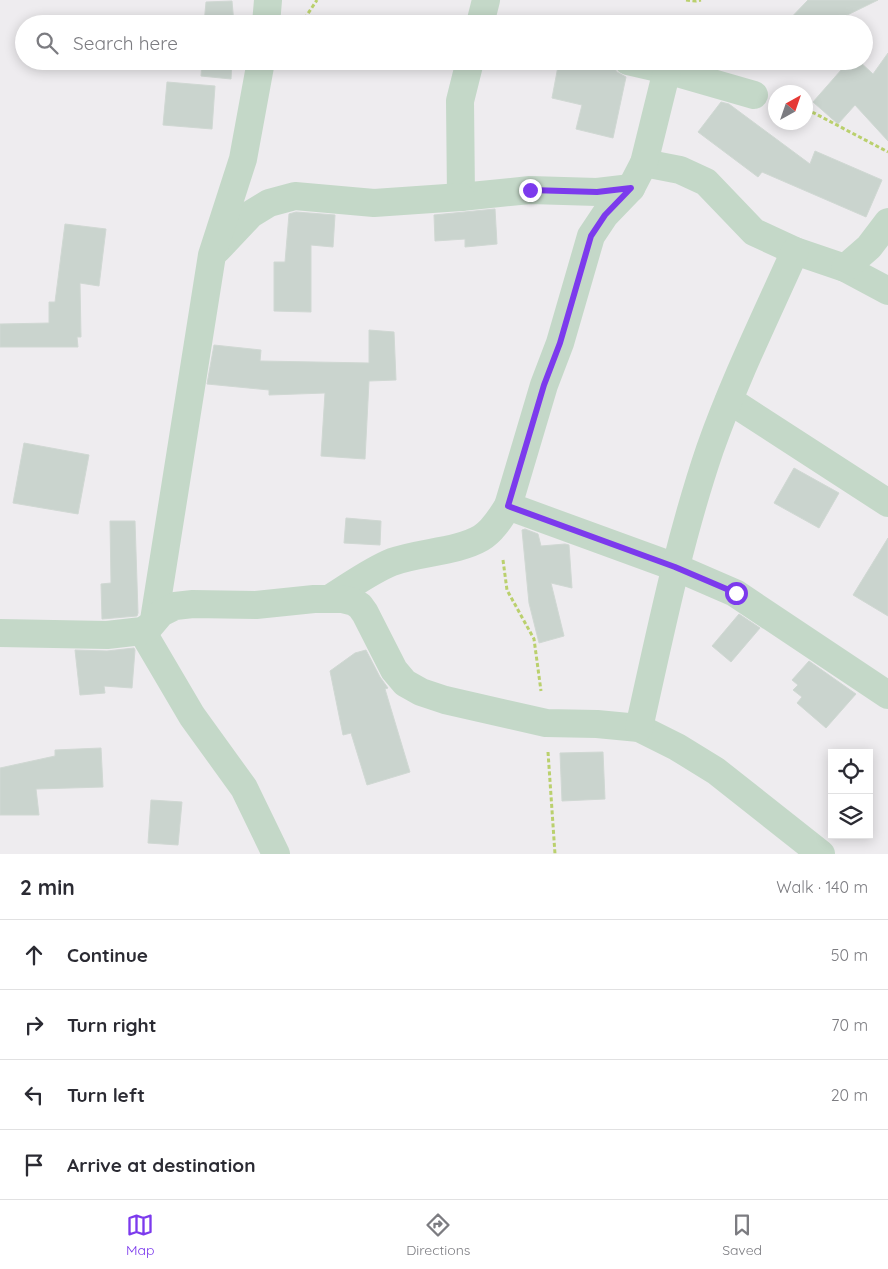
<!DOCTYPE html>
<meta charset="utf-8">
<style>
:root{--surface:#fff;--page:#f2f2f3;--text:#2b2b33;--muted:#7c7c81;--line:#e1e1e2;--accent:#7c3aed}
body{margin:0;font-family:Quicksand,sans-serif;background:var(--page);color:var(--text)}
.controls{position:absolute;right:15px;bottom:15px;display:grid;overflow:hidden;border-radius:0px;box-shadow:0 2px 12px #0003}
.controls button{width:45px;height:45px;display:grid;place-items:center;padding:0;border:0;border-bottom:1px solid var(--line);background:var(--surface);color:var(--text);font:25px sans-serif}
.compass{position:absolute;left:768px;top:85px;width:45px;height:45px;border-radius:50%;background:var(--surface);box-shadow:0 2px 12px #0003;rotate:40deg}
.stop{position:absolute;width:15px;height:15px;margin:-11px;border:4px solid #7c3aed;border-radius:50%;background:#fff}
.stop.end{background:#7c3aed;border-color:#fff;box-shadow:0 1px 5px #0008}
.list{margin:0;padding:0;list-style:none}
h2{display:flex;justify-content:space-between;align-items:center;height:65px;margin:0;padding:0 20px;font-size:21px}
h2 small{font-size:16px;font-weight:400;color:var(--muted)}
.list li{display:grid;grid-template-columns:32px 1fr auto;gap:15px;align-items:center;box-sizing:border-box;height:70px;padding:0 20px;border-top:1px solid var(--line)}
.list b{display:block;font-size:19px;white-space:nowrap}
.list em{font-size:16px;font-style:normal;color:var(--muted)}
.icon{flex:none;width:28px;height:28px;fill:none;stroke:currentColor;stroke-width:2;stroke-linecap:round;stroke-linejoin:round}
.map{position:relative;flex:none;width:888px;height:854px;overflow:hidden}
.search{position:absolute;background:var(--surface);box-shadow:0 2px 12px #0003;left:15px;right:15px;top:15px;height:55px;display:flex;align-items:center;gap:12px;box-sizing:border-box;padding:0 18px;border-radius:28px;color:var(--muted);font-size:19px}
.sheet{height:345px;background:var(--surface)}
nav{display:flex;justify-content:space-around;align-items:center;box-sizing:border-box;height:70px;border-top:1px solid var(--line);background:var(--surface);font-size:14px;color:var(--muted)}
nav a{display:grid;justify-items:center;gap:2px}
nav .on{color:var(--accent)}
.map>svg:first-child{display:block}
.building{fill:#cad4ce;stroke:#d0d8d3}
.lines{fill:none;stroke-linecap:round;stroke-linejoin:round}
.path{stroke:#bad06d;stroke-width:3;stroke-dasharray:4 2.5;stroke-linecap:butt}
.minor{stroke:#c4d8c8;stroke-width:28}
.route{stroke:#7c3aed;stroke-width:6}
</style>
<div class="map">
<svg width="888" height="854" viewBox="0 0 888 854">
<rect width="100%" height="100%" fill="#eeecef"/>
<g class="building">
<path d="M808 0H878L829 24H785Z"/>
<path d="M232 1 234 24H204L206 2Z"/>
<path d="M888 53V141L855 105 838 124 813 102 849 61H859L873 74Z"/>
<path d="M202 61H232L231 79 201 76Z"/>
<path d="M559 61H613V66L617 72 626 77 613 138 576 129 582 105 552 98Z"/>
<path d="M167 82 215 86 212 129 163 125Z"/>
<path d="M721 102 729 104 810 164 815 151 882 180 866 217 762 172 758 177 698 132Z"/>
<path d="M495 209 497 244 465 247V239L435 241 434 215Z"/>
<path d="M296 212 335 215 333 247 311 245V312L274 311V262H285L289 214Z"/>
<path d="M65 224 106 229 99 286 80 283 81 337H77L78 347H0V324L49 323V302H55Z"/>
<path d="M369 330 394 332 396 380 369 381 365 459 321 456 325 393 269 395V390L207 384 214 345 261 350 260 361 369 363Z"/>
<path d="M24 443 89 455 78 514 13 503Z"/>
<path d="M794 468 839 493 819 528 774 503Z"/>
<path d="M346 518 381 521 380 545 344 543Z"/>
<path d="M110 521H135L138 613 137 616 102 619 101 584 111 583Z"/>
<path d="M525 529 538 534 541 546 565 544 569 545 572 588 551 583 564 636 539 643 529 603 522 530Z"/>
<path d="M888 538V616L853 595Z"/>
<path d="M739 614 760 628 731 662 712 646Z"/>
<path d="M134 648 135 650 132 688 104 686 105 693 80 695 75 650 107 651Z"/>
<path d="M366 650 380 677 388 688 385 689 410 772 367 785 351 733 343 735 330 671 355 653Z"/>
<path d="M809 661 856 694 826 728 797 703 802 697 793 690 798 685 792 680Z"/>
<path d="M101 748 103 787 36 789 39 815H0V768L55 756V750Z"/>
<path d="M603 752 605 799 562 801 560 753Z"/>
<path d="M151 800 182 802 178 845 148 843Z"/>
</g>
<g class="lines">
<g class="path">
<path d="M686 0 696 1 701 0"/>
<path d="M301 24 317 0"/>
<path d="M806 110 814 113 888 152"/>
<path d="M503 560 507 590 534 639 541 691"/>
<path d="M548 752 555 854"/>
</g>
<g class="minor">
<path d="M266 24 268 0"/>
<path d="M480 24 486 0"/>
<path d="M470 61 460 101 461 197 530 190 597 192 631 188"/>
<path d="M628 61 667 70 754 95"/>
<path d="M644 163 680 170 706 182 754 232 795 251 845 268 888 291"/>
<path d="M217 250 251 214 269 203 295 196 374 203 461 197"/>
<path d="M845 268 869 247 888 222"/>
<path d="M729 400 888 503"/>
<path d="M508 506 675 567 735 593 888 695"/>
<path d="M329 599C350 586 370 571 392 562 419 552 457 552 481 538 493 531 501 517 508 506L544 385 560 343 591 236 605 215 631 188 644 163 667 70"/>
<path d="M154 620 212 255 243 159 261 61"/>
<path d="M142 631 192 716 244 788 276 854"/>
<path d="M0 633 107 635 142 631 150 626 161 613 175 606 193 604 256 605 314 599H342L354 602 360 606 365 613 394 670 405 683 421 692 445 700 546 723 597 724 639 728 677 747 716 771 821 854"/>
<path d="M639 728C660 634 679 540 710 449 734 381 766 316 795 251"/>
</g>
</g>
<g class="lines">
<path class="route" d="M530 190 597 192 631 188 605 215 591 236 560 343 544 385 508 506 675 567 736 593"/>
</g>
</svg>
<div class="controls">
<button><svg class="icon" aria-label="locate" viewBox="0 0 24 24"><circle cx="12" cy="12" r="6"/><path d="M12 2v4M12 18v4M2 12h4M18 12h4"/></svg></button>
<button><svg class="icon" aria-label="layers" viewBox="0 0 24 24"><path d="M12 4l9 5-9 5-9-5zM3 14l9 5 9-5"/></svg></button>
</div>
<svg class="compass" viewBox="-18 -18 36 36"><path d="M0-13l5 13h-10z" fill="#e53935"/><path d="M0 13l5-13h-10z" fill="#7c7c81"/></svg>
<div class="stop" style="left:736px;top:593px"></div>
<div class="stop end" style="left:530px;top:190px"></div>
<div class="search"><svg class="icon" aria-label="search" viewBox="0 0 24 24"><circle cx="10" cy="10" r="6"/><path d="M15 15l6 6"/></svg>Search here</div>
</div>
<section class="sheet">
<h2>2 min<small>Walk · 140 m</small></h2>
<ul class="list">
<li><svg class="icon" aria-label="ahead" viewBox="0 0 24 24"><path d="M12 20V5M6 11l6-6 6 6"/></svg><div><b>Continue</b></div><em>50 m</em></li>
<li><svg class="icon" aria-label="right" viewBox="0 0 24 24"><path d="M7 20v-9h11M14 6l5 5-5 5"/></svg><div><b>Turn right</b></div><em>70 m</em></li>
<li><svg class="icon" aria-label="left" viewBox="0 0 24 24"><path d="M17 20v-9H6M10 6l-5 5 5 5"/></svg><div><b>Turn left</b></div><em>20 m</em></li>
<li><svg class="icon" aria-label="arrive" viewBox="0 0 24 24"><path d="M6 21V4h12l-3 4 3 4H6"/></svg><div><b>Arrive at destination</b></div></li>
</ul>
</section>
<nav>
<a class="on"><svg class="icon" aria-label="map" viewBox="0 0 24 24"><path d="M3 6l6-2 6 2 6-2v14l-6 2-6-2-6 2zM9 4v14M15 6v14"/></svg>Map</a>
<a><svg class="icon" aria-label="directions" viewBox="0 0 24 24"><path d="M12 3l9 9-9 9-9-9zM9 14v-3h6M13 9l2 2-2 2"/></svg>Directions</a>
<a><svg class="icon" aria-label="saved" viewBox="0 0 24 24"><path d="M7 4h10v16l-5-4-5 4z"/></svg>Saved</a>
</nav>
